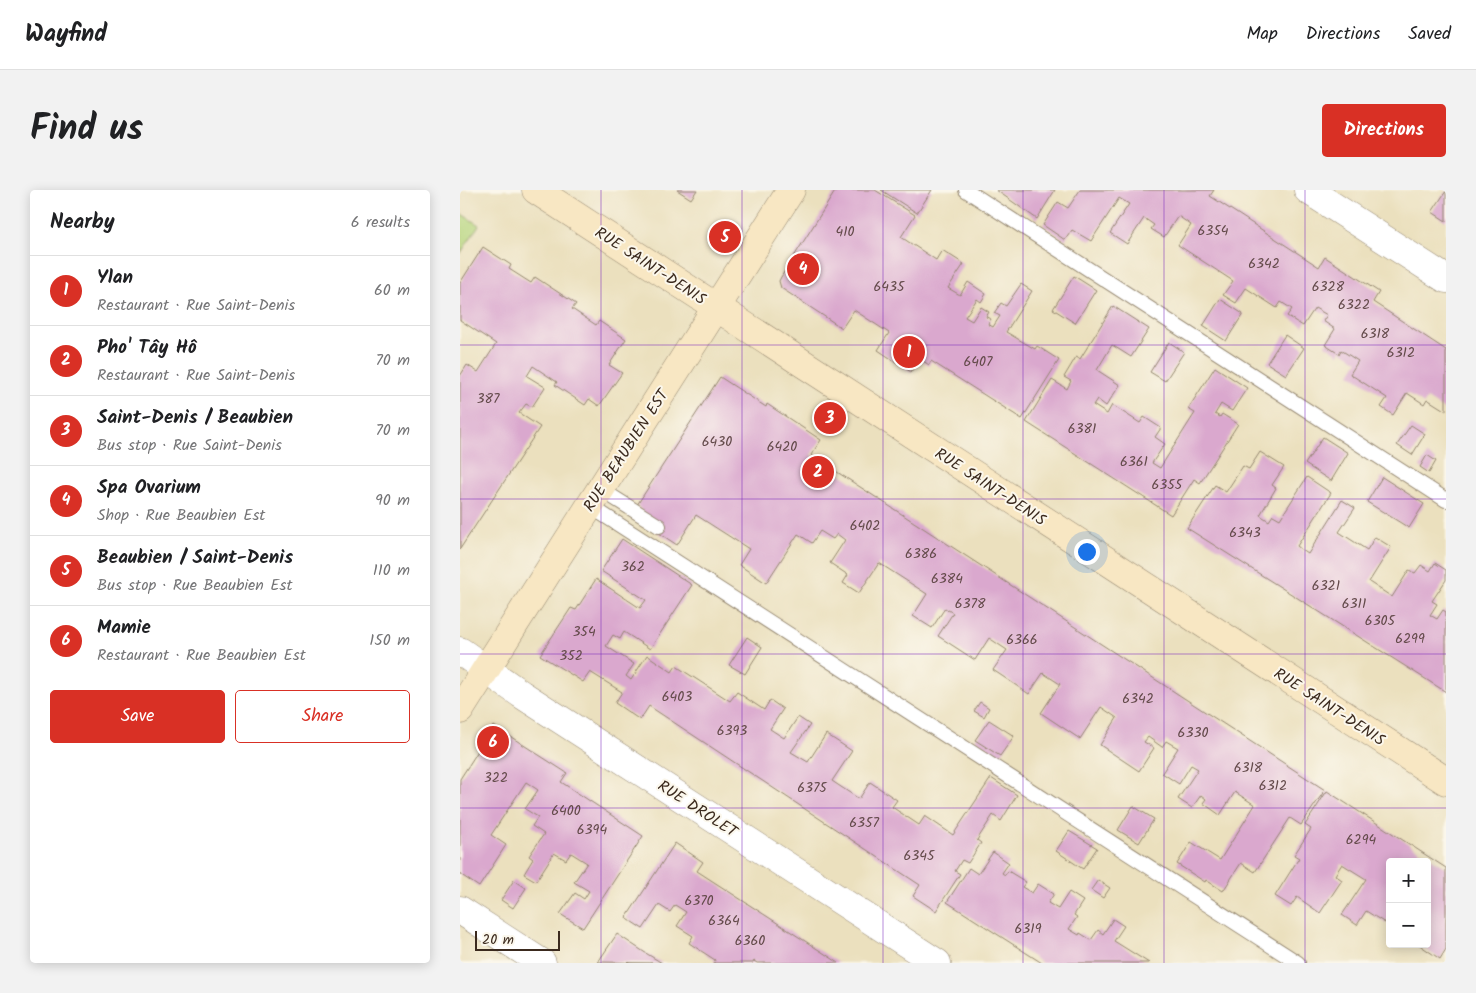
<!DOCTYPE html>
<meta charset="utf-8">
<style>
:root{--surface:#fff;--page:#f2f2f2;--text:#202124;--muted:#757577;--line:#e0e0e0;--accent:#d93025}
body{margin:0;font-family:Kalam,sans-serif;background:var(--page);color:var(--text)}
.controls{position:absolute;right:15px;bottom:15px;display:grid;overflow:hidden;border-radius:5px;box-shadow:0 2px 12px #0003}
.controls button{width:45px;height:45px;display:grid;place-items:center;padding:0;border:0;border-bottom:1px solid var(--line);background:var(--surface);color:var(--text);font:25px sans-serif}
.scale{position:absolute;left:15px;bottom:12px;width:85px;box-sizing:border-box;padding-left:5px;border:2px solid #3b2a1e;border-top:0;font-size:14px;line-height:18px;white-space:nowrap;color:#3b2a1e;-webkit-text-stroke:4px #fbf7ec;paint-order:stroke}
.you{position:absolute;left:626px;top:361px;width:18px;height:18px;margin:-12px;border:4px solid #fff;border-radius:50%;background:#1a73e8;box-shadow:0 0 0 8px #1a73e833}
.badge{display:grid;place-items:center;width:32px;height:32px;border-radius:50%;background:var(--accent);color:#fff;font-size:16px;font-weight:700}
.pin{position:absolute;translate:-50% -50%;border:2px solid #fff;box-shadow:0 1px 5px #0006}
.list{margin:0;padding:0;list-style:none}
h2{display:flex;justify-content:space-between;align-items:center;height:65px;margin:0;padding:0 20px;font-size:21px}
h2 small{font-size:16px;font-weight:400;color:var(--muted)}
.list li{display:grid;grid-template-columns:32px 1fr auto;gap:15px;align-items:center;box-sizing:border-box;height:70px;padding:0 20px;border-top:1px solid var(--line)}
.list b{display:block;font-size:19px;white-space:nowrap}
.list p{margin:0;font-size:16px;white-space:nowrap;color:var(--muted)}
.list em{font-size:16px;font-style:normal;color:var(--muted)}
.actions{display:flex;gap:10px;padding:15px 20px}
.actions a{flex:1;padding:11px 0;border:1px solid var(--accent);border-radius:5px;text-align:center;font-size:18px;color:var(--accent)}
.actions .main{background:var(--accent);color:#fff}
.map{position:relative;flex:none;width:986px;height:773px;overflow:hidden;border-radius:5px}
header{display:flex;align-items:center;gap:30px;box-sizing:border-box;height:70px;padding:0 25px;background:var(--surface);border-bottom:1px solid var(--line)}
header strong{font-size:24px}
nav{display:flex;gap:28px;margin-inline-start:auto;font-size:18px}
.intro{display:flex;align-items:center;justify-content:space-between;box-sizing:border-box;height:120px;padding:0 30px}
h1{margin:0;font-size:35px}
.button{padding:12px 22px;border-radius:5px;background:var(--accent);color:#fff;font-size:18px;font-weight:700}
main{display:flex;gap:30px;padding:0 30px}
aside{flex:1;background:var(--surface);border-radius:5px;box-shadow:0 2px 12px #0003}
.map>svg:first-child{display:block}
.green{fill:#b6d47b;stroke:#787f4c}
.building{fill:#daa8ce}
.lines{fill:none;stroke-linecap:round;stroke-linejoin:round}
.lane-casing{stroke:#93856e;stroke-width:16}
.street-casing{stroke:#93856e;stroke-width:29}
.secondary-casing{stroke:#93856e;stroke-width:29}
.lane{stroke:#fff;stroke-width:14}
.street{stroke:#fff;stroke-width:28}
.secondary{stroke:#f8e7c3;stroke-width:28}
.grid{fill:none;stroke:#7b2cbf;stroke-width:1;stroke-opacity:0.55}
.labels{text-anchor:middle;stroke-width:4;stroke-linejoin:round;paint-order:stroke}
.number-label{font-size:14px;fill:#634a4a}
.street-label{font-size:16px;fill:#3b2a1e;stroke:#fbf7ec}
</style>
<header>
<strong>Wayfind</strong>
<nav><a>Map</a><a>Directions</a><a>Saved</a></nav>
</header>
<div class="intro"><h1>Find us</h1><a class="button">Directions</a></div>
<main>
<aside>
<h2>Nearby<small>6 results</small></h2>
<ul class="list">
<li><span class="badge">1</span><div><b>Ylan</b><p>Restaurant · Rue Saint-Denis</p></div><em>60 m</em></li>
<li><span class="badge">2</span><div><b>Pho' Tây Hô</b><p>Restaurant · Rue Saint-Denis</p></div><em>70 m</em></li>
<li><span class="badge">3</span><div><b>Saint-Denis / Beaubien</b><p>Bus stop · Rue Saint-Denis</p></div><em>70 m</em></li>
<li><span class="badge">4</span><div><b>Spa Ovarium</b><p>Shop · Rue Beaubien Est</p></div><em>90 m</em></li>
<li><span class="badge">5</span><div><b>Beaubien / Saint-Denis</b><p>Bus stop · Rue Beaubien Est</p></div><em>110 m</em></li>
<li><span class="badge">6</span><div><b>Mamie</b><p>Restaurant · Rue Beaubien Est</p></div><em>150 m</em></li>
</ul>
<div class="actions"><a class="main">Save</a><a>Share</a></div>
</aside>
<div class="map">
<svg width="986" height="773" viewBox="0 0 986 773">
<rect width="100%" height="100%" fill="#fbf7ec"/>
<filter id="ink" filterUnits="userSpaceOnUse"><feTurbulence type="fractalNoise" baseFrequency=".02" numOctaves="2"/><feDisplacementMap in="SourceGraphic" scale="10" xChannelSelector="R" yChannelSelector="G"/><feConvolveMatrix kernelMatrix="1 2 1 2 8 2 1 2 1" color-interpolation-filters="sRGB"/></filter>
<filter id="wash" filterUnits="userSpaceOnUse"><feTurbulence type="fractalNoise" baseFrequency=".0096" numOctaves="4" result="noise"/><feDisplacementMap in="SourceGraphic" scale="20" xChannelSelector="R" yChannelSelector="G"/><feGaussianBlur stdDeviation="1.12" result="paint"/><feColorMatrix in="noise" values="0 0 0 0 0 0 0 0 0 0 0 0 0 0 0 0 0 1.4 0 .05"/><feComposite in="paint" operator="in"/></filter>
<g filter="url(#wash)">
<rect width="100%" height="100%" fill="#ebe0be"/>
<path class="green" d="M0 23 19 35 0 64Z"/>
<g id="blocks">
<g class="building">
<path d="M217 0H237L231 9Z"/>
<path d="M376 0H415L455 25 441 47 476 70 482 60 504 74 488 98 500 105 508 92 526 104 521 112 517 109 505 127 512 131 521 117 529 122 526 127 531 129 528 134 533 137 540 126 534 123 541 113 546 116 561 94 572 101 546 142 575 159 577 156 599 170 562 229 471 171 469 175 459 168 451 182 418 160 429 143 394 120 382 138 321 98 319 91 321 87Z"/>
<path d="M421 0H472L457 23Z"/>
<path d="M536 0H595L577 29Z"/>
<path d="M620 0H754L750 6 859 77 865 67 919 102 913 112 986 160V221L967 209 964 214 947 203 933 225 921 217 927 208 890 184 898 171 881 160 879 164 865 155 875 139 863 131 867 125 855 118 843 136 827 126 832 119 821 112 817 118 786 98 776 113 763 105 773 91 718 55 731 35 718 26 704 47 691 39 694 35 684 28 667 54 650 43 669 14 659 8 631 51 612 40 605 50 583 35 598 12 608 18Z"/>
<path d="M986 1V31L972 22Z"/>
<path d="M23 57 51 75 49 79 71 93 75 87 116 114 112 119 136 135 139 131 166 149 149 175 162 183 139 216 129 209 125 215 95 195 97 192 73 176 67 186 85 197 72 217 66 214 59 223 80 237 0 359V186L7 175 18 182 36 154 0 130V93Z"/>
<path d="M614 86 636 100 615 133 593 119Z"/>
<path d="M760 109 783 124 766 151 743 136Z"/>
<path d="M653 116 689 139 671 167 652 155 637 180 660 195 646 216 637 209 633 215 647 224 652 215 680 233 684 227 701 238 695 247 705 254 692 273 700 278 735 223 728 219 755 177 787 198 772 221 761 214 755 224 760 227 762 224 778 234 740 293 734 289 711 325 566 232 592 190 607 199 611 191 604 187 616 167 620 169Z"/>
<path d="M825 145 844 158 826 185 807 173Z"/>
<path d="M709 152 724 162 705 191 690 182Z"/>
<path d="M260 187 306 217 307 214 361 250 351 265 865 600 841 635 830 628 795 682 781 673 763 701 746 690 745 692 717 674 731 652 760 670 795 615 775 602 760 625 743 613 746 609 741 605 732 618 718 609 738 579 731 575 719 594 702 583 718 558 706 551 702 557 688 547 684 552 694 558 679 581 640 555 657 528 641 517 620 549 581 523 600 494 583 483 569 504 533 480 547 460 529 448 515 470 478 446 493 423 485 418 472 438 453 426 467 404 419 373 399 403 383 393 388 385 370 373 385 350 377 344 373 349 360 341 352 353 338 344 306 393 279 375 289 359 236 325 217 355 196 341 177 315Z"/>
<path d="M951 235 965 244 952 265 937 255Z"/>
<path d="M863 247 888 263 871 291 845 274Z"/>
<path d="M800 262 824 277 812 295 816 298 800 325 809 331 813 325 820 329 847 287 871 303 837 356 842 360 848 364 882 310 895 318 879 342 907 360 915 347 931 357 909 392 932 407 949 380 955 383 961 375 970 381 975 373 986 380V390L972 411 977 414 970 425 977 429 983 420 986 422V502L727 338 755 295 766 302 783 276 789 279Z"/>
<path d="M967 265 976 271 969 283 960 277Z"/>
<path d="M922 287 964 314 949 338 907 312Z"/>
<path d="M162 349 232 395 190 459 164 442 160 449 153 445 146 456 174 474 166 486 171 490 187 465 212 482 216 476 270 511 277 502 304 520 310 510 323 519 310 539 324 548 338 527 350 535 331 562 348 572 366 544 392 561 372 591 399 609 410 592 437 610 432 617 459 635 465 626 493 645 531 588 557 605 541 631 533 625 517 650 521 653 508 673 502 670 495 681 500 684 476 721 453 706 460 695 189 516 180 530 155 513 162 502 130 482 123 492 80 465 111 418 116 420 136 389 180 418 186 410 141 381Z"/>
<path d="M287 447 302 457 285 484 269 475Z"/>
<path d="M520 512 529 518 524 527 514 521Z"/>
<path d="M529 530 554 546 540 566 515 550Z"/>
<path d="M34 536 107 583 101 592 183 646 123 738 100 724 115 703 124 709 129 701 114 692 127 673 111 663 106 670 94 663 76 691 64 684 73 669 69 666 84 644 72 636 78 627 65 619 78 600 66 592 31 645 46 655 19 697 0 684V589Z"/>
<path d="M867 601 986 678V759L980 769 958 754H967V672H930V726L925 733 906 721 897 735 882 725 906 689 882 674 875 685 882 690 860 723 837 707 831 716 815 706 839 668 834 665 851 639 845 635Z"/>
<path d="M673 616 694 629 679 653 658 640Z"/>
<path d="M609 641 637 658 623 679 596 661Z"/>
<path d="M215 653 243 672 237 681 379 773H297L294 771 293 773H254L255 770 229 753 233 746 217 736 226 722 215 715 210 722 199 715 183 739 166 728Z"/>
<path d="M533 662 549 673 542 683 545 685 548 681 566 692 562 697 572 703 578 694 594 704 588 713 598 719 609 702 623 711 614 725 617 727 609 739 619 745 620 743 631 750 638 740 643 744 653 729 664 736 654 751 689 773H582L487 712 509 678 518 684Z"/>
<path d="M54 690 66 698 53 718 41 710Z"/>
<path d="M638 690 650 698 643 708 631 700Z"/>
<path d="M157 744 184 762 202 773 138 772Z"/>
</g>
</g>
</g>
<g filter="url(#ink)">
<use href="#blocks" fill-opacity="0" stroke="#93856e" stroke-width="1"/>
<g class="lines">
<g class="lane-casing">
<g id="lane">
<path d="M506 0 986 310"/>
<path d="M140 299 199 336"/>
<path d="M130 316 838 773"/>
</g>
</g>
<g class="street-casing">
<g id="street">
<path d="M848 0 986 89"/>
<path d="M0 461 61 504 477 773"/>
<path d="M0 720 82 773"/>
</g>
</g>
<g class="secondary-casing">
<g id="secondary">
<path d="M76 0 986 591"/>
<path d="M0 520 331 0"/>
</g>
</g>
<use href="#lane" class="lane"/>
<use href="#street" class="street"/>
<use href="#secondary" class="secondary"/>
</g>
</g>
<path class="grid" d="M141 0V773M282 0V773M423 0V773M563 0V773M704 0V773M845 0V773M0 155H986M0 309H986M0 464H986M0 618H986"/>
<g class="labels">
<g class="number-label">
<text x="753" y="45">6354</text>
<text x="385" y="46">410</text>
<text x="804" y="78">6342</text>
<text x="429" y="101">6435</text>
<text x="868" y="101">6328</text>
<text x="894" y="119">6322</text>
<text x="915" y="148">6318</text>
<text x="941" y="167">6312</text>
<text x="518" y="176">6407</text>
<text x="28" y="213">387</text>
<text x="622" y="243">6381</text>
<text x="257" y="256">6430</text>
<text x="322" y="261">6420</text>
<text x="674" y="276">6361</text>
<text x="707" y="299">6355</text>
<text x="405" y="340">6402</text>
<text x="785" y="347">6343</text>
<text x="461" y="368">6386</text>
<text x="173" y="381">362</text>
<text x="487" y="393">6384</text>
<text x="866" y="400">6321</text>
<text x="510" y="418">6378</text>
<text x="894" y="418">6311</text>
<text x="920" y="435">6305</text>
<text x="124" y="446">354</text>
<text x="950" y="453">6299</text>
<text x="562" y="454">6366</text>
<text x="111" y="470">352</text>
<text x="217" y="511">6403</text>
<text x="678" y="513">6342</text>
<text x="272" y="545">6393</text>
<text x="733" y="547">6330</text>
<text x="788" y="582">6318</text>
<text x="36" y="592">322</text>
<text x="813" y="600">6312</text>
<text x="352" y="602">6375</text>
<text x="106" y="625">6400</text>
<text x="404" y="637">6357</text>
<text x="132" y="644">6394</text>
<text x="901" y="654">6294</text>
<text x="459" y="670">6345</text>
<text x="239" y="715">6370</text>
<text x="264" y="735">6364</text>
<text x="568" y="743">6319</text>
<text x="290" y="755">6360</text>
</g>
<g class="street-label">
<text transform="translate(191 75) rotate(33)" y="6">RUE SAINT-DENIS</text>
<text transform="translate(165 260) rotate(-57)" y="6">RUE BEAUBIEN EST</text>
<text transform="translate(531 296) rotate(33)" y="6">RUE SAINT-DENIS</text>
<text transform="translate(870 516) rotate(33)" y="6">RUE SAINT-DENIS</text>
<text transform="translate(238 618) rotate(33)" y="6">RUE DROLET</text>
</g>
</g>
</svg>
<div class="controls">
<button>+</button>
<button>−</button>
</div>
<div class="scale">20 m</div>
<div class="you"></div>
<div class="pin badge" style="left:449px;top:162px">1</div>
<div class="pin badge" style="left:358px;top:282px">2</div>
<div class="pin badge" style="left:370px;top:228px">3</div>
<div class="pin badge" style="left:343px;top:79px">4</div>
<div class="pin badge" style="left:265px;top:47px">5</div>
<div class="pin badge" style="left:33px;top:552px">6</div>
</div>
</main>
